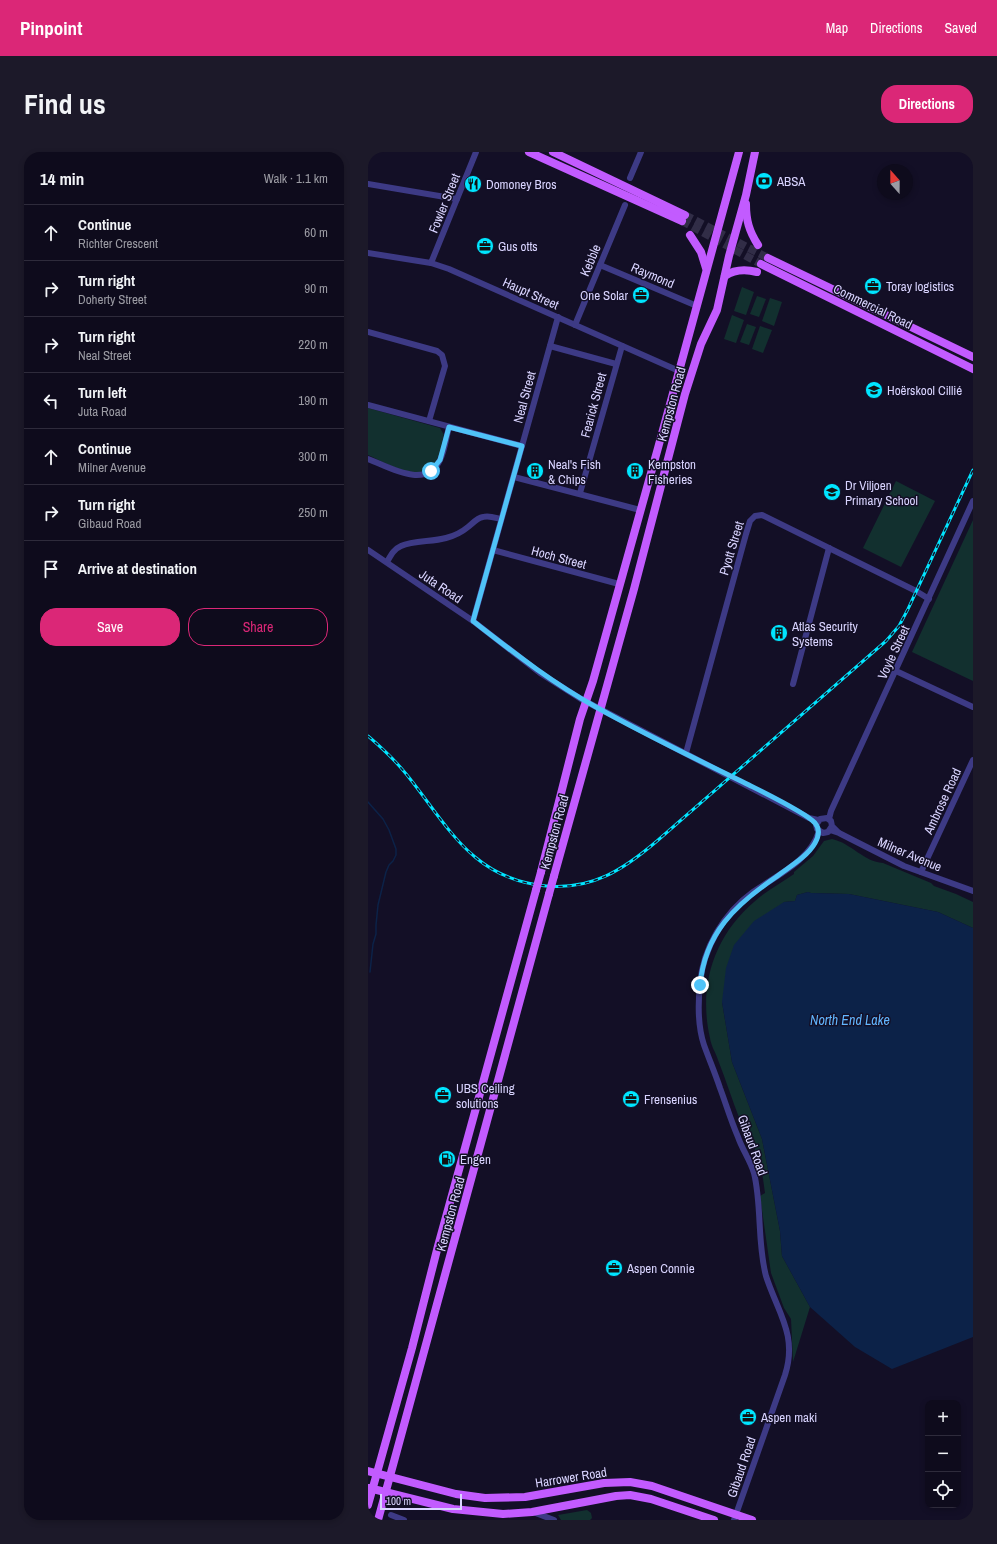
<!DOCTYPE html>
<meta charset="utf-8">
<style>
:root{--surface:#0e0b1c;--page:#1c1929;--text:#f1f3f6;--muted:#9b9ba3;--line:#2e2b3b;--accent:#db2777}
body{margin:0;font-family:"Archivo Narrow",sans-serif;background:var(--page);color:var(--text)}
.controls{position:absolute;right:12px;bottom:12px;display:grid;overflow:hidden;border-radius:8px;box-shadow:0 2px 6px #0003}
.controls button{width:36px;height:36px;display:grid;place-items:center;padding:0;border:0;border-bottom:1px solid var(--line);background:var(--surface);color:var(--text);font:20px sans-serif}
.compass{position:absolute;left:509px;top:12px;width:36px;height:36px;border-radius:50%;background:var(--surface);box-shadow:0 2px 6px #0003;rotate:339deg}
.scale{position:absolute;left:12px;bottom:10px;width:82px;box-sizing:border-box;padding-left:4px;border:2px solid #d9d4ff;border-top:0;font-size:11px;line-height:14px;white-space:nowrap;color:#d9d4ff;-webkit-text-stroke:3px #130f26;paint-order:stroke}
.stop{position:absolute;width:12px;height:12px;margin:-9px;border:3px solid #4fc3f7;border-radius:50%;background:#fff}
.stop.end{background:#4fc3f7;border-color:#fff;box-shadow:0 1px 4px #0008}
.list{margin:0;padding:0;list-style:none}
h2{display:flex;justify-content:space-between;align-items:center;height:52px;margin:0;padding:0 16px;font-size:17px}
h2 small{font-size:13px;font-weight:400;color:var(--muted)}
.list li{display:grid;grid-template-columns:26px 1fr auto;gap:12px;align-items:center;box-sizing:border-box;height:56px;padding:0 16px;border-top:1px solid var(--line)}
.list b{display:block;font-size:15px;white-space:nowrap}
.list p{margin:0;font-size:13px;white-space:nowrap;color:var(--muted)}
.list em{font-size:13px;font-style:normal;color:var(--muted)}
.actions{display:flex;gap:8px;padding:12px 16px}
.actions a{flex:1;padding:9px 0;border:1px solid var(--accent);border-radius:16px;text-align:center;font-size:14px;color:var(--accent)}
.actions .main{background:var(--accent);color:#fff}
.icon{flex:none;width:22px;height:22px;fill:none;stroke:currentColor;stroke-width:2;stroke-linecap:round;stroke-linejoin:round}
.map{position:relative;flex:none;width:605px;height:1368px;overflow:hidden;border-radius:16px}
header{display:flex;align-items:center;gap:24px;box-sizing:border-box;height:56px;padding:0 20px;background:var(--accent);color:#fff}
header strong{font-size:19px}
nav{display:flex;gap:22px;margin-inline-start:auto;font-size:14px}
.intro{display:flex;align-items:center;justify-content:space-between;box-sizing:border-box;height:96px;padding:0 24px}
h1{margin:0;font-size:28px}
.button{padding:10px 18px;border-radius:16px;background:var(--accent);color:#fff;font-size:14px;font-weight:700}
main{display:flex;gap:24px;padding:0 24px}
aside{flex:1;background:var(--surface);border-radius:16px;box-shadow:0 2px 6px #0003}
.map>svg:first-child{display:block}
.green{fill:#12302f}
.water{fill:#0c2248}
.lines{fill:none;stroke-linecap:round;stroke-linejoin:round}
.stream{stroke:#0c2248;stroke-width:1.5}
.major-tunnel{stroke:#312d47;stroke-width:8;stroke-dasharray:8 4;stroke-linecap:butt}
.minor{stroke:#3d3a85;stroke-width:6}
.major{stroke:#c25bff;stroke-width:8}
.rail-casing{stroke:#00e5ff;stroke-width:3}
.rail{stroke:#130f26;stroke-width:1.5;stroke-dasharray:4.5;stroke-linecap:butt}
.major-bridge{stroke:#c25bff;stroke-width:8}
.route{stroke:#4fc3f7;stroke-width:5}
.labels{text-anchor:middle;stroke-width:3;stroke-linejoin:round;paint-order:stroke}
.poi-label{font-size:13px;fill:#d9d4ff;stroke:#130f26;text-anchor:start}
.street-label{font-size:13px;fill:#d9d4ff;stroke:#130f26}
.water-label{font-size:14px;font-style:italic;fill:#62b6ff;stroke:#130f26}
</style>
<header>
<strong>Pinpoint</strong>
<nav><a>Map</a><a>Directions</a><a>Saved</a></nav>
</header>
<div class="intro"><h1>Find us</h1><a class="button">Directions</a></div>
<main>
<aside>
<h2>14 min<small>Walk · 1.1 km</small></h2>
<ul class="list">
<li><svg class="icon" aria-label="ahead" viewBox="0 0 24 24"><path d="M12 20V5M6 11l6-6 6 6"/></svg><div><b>Continue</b><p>Richter Crescent</p></div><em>60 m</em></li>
<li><svg class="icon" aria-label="right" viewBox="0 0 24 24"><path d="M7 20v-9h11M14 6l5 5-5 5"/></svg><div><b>Turn right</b><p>Doherty Street</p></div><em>90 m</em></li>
<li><svg class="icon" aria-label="right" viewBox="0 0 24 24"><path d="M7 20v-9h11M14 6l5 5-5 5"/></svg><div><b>Turn right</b><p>Neal Street</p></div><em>220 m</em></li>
<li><svg class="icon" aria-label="left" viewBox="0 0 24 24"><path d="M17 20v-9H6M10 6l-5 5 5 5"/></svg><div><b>Turn left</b><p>Juta Road</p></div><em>190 m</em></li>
<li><svg class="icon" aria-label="ahead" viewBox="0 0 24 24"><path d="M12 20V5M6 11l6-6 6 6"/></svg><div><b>Continue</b><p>Milner Avenue</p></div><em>300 m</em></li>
<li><svg class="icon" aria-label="right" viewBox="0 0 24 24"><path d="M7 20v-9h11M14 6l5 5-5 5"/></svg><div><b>Turn right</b><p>Gibaud Road</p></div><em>250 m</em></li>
<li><svg class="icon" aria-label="arrive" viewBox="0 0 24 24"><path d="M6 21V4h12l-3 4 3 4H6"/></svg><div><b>Arrive at destination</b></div></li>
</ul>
<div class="actions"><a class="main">Save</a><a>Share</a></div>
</aside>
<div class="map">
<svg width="605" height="1368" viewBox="0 0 605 1368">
<rect width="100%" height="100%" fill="#130f26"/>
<g class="green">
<path d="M374 135 386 140 378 163 366 159Z"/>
<path d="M389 144 398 147 391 165 382 162Z"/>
<path d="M402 146 414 150 406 174 394 169Z"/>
<path d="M364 163 376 168 368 191 356 187Z"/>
<path d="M379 172 388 175 381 193 372 190Z"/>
<path d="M392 174 404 178 395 201 384 197Z"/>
<path d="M0 256 72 276 76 283C74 292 72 302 68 310 54 333 18 311 0 303Z"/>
<path d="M528 329 567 349 533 415 495 396Z"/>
<path d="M605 368V529L544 500Z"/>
<path d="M464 687C483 691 496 710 515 711L563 731 566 734 588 742 605 750V776L570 760 481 742 443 741 440 740 429 743 427 749 416 750 354 850 364 910 394 987 412 1079 414 1104 442 1155 425 1210 423 1167 416 1156 403 1121 392 1044 397 1041C395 1028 394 1013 388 1000 384 989 376 979 372 968 364 948 358 928 350 908 348 901 343 894 342 886 330 834 346 784 386 750 398 739 413 731 426 722V720L445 704 456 689Z"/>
<path d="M219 1358 223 1361 224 1366 222 1368H193L190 1363Z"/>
</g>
<path class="water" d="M440 740 443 741 481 742 570 760 605 776V1185L524 1217 487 1195 442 1155 414 1104 412 1079 394 987 364 910 354 850 358 816 366 793 386 769 416 750 427 749 429 743Z"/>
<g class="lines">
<path class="stream" d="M0 650 15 667 21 678 28 697V703L25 709 21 713 18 720 10 753 8 773V782L5 792 2 820"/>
<g class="major-tunnel">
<path d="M317 63 400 106"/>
<path d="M314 69 393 112"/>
</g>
<g class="minor">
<path d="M262 26 273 0"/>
<path d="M0 32 89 47"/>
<path d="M0 101 63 111 81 117 311 219"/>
<path d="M63 111 108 0"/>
<path d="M232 113 329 154"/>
<path d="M207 173 257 53"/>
<path d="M0 180 69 199 74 203 77 214 61 269"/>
<path d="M182 194 248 212"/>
<path d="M0 253 154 294"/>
<path d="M0 307C21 315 58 338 72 308 77 298 78 286 81 275"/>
<path d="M146 325 272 358"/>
<path d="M212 341 254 194"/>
<path d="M0 398 105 469 172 521 213 547 441 666 450 668"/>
<path d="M125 398 251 432"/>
<path d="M19 410C23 403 26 397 33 394 45 388 64 390 78 386 86 384 94 380 100 375 105 371 109 366 115 365 121 363 128 366 133 367"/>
<path d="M105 469 190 165"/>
<path d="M528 519 605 555"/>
<path d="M425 532 461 396"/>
<path d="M318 601 378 382 382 369 387 364 394 363 548 439 561 447"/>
<path d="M461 667 463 659 605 349"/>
<path d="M464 674 460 680 455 681 449 677 448 673 452 667 459 666 463 669 464 674 470 680"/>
<path d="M462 678 471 681 536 714 605 739"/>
<path d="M553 720 605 608"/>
<path d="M165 1360 186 1368"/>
<path d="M23 1363 36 1368"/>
<path d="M366 1368 417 1223C430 1183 409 1159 398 1124 389 1090 394 1054 386 1021 382 1008 374 997 370 985 363 969 358 952 352 936 347 921 341 907 336 893 330 875 330 851 332 832 335 796 356 761 385 740 409 723 442 709 451 679"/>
</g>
<g class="major">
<path d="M161 0 314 69"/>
<path d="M185 0 317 63"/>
<path d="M378 52C378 68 381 79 390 93"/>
<path d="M322 83 333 100 338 116"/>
<path d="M400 106 605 205"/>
<path d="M393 112 605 217"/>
<path d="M357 124C367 117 377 117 389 120"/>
<path d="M173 720 212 567 225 529 290 296 371 0"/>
<path d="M186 724 266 437 317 242 333 192 349 158 361 104 378 43 387 0"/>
<path d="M0 1319 88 1342 117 1346 157 1345 236 1331 262 1330 284 1334 384 1368"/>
<path d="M1 1336 85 1357 135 1362 164 1360 248 1344 262 1343 283 1347 346 1368"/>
<path d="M0 1353 44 1196 70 1094 168 738"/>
<path d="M10 1368 181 742"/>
</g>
<g class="rail-casing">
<path id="rail" d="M0 584C14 596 27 608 39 623 80 674 104 727 178 734 224 738 255 718 289 689L518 489 531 474 540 457 605 318"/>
</g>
<use href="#rail" class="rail"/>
<g class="major-bridge">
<path d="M168 738 173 720"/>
<path d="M181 742 186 724"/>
</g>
</g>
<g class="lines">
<path class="route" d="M63 319 72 308 81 275 154 294 105 469C145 500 184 531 228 555 278 583 330 608 381 633 395 640 438 661 447 671 452 677 451 684 447 691 439 705 421 715 408 725 367 753 337 781 332 833"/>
</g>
<defs>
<g id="bank-disc" transform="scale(0.9)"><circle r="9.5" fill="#00e5ff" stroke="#130f26"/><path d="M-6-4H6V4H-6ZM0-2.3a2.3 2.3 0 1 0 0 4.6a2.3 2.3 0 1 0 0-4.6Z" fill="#111"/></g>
<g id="restaurant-disc" transform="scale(0.9)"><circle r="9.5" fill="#00e5ff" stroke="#130f26"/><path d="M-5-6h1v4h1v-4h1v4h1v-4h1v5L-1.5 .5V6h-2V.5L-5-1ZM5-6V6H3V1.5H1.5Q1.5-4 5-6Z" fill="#111"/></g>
<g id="office-disc" transform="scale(0.9)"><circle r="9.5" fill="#00e5ff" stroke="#130f26"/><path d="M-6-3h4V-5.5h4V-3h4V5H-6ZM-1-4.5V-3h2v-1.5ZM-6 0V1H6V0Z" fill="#111"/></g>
<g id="school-disc" transform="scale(0.9)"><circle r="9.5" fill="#00e5ff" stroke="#130f26"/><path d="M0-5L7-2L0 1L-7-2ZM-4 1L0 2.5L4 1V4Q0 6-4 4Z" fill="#111"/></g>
<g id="building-disc" transform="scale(0.9)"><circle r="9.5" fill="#00e5ff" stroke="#130f26"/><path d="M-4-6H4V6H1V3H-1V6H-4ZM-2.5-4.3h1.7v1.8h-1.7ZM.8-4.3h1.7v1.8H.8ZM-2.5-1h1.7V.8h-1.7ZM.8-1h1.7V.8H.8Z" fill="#111"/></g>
<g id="fuel-disc" transform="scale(0.9)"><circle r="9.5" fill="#00e5ff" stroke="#130f26"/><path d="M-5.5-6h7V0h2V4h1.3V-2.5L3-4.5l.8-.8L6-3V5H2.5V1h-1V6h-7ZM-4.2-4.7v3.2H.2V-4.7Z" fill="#111"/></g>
</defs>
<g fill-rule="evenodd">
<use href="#bank-disc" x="396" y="29"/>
<use href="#restaurant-disc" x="105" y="32"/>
<use href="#office-disc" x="117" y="94"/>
<use href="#office-disc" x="505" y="134"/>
<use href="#office-disc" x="273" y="143"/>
<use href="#school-disc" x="506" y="238"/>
<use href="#building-disc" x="167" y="319"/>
<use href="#building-disc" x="267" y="319"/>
<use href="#school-disc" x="464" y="340"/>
<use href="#building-disc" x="411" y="481"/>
<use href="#office-disc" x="75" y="943"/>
<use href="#office-disc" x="263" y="947"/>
<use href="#fuel-disc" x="79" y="1007"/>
<use href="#office-disc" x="246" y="1116"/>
<use href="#office-disc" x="380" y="1265"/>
</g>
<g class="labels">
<g class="poi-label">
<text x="409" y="34">ABSA</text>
<text x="118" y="37">Domoney Bros</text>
<text x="130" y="99">Gus otts</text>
<text x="518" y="139">Toray logistics</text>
<text x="260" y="148" text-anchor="end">One Solar</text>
<text x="519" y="243">Hoërskool Cillié</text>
<text x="180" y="317">Neal's Fish<tspan x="180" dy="15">&amp; Chips</tspan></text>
<text x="280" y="317">Kempston<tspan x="280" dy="15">Fisheries</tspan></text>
<text x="477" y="338">Dr Viljoen<tspan x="477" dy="15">Primary School</tspan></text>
<text x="424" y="479">Atlas Security<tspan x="424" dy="15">Systems</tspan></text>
<text x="88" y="941">UBS Ceiling<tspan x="88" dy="15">solutions</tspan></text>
<text x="276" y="952">Frensenius</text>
<text x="92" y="1012">Engen</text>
<text x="259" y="1121">Aspen Connie</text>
<text x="393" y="1270">Aspen maki</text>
</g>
<g class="street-label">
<text transform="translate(76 51) rotate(-68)" y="5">Fowler Street</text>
<text transform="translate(222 108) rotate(-67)" y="5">Kebble</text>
<text transform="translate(285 123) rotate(23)" y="5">Raymond</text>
<text transform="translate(163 141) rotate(24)" y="5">Haupt Street</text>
<text transform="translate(505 154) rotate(26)" y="5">Commercial Road</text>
<text transform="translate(156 245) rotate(-75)" y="5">Neal Street</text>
<text transform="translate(303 252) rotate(-75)" y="5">Kempston Road</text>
<text transform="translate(225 253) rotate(-75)" y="5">Fearick Street</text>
<text transform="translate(363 396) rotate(-73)" y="5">Pyott Street</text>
<text transform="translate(191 405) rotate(15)" y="5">Hoch Street</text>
<text transform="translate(73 434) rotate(34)" y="5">Juta Road</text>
<text transform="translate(525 500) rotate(-65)" y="5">Voyle Street</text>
<text transform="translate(574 649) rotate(-65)" y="5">Ambrose Road</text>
<text transform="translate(186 680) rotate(-75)" y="5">Kempston Road</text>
<text transform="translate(542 702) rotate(23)" y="5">Milner Avenue</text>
<text transform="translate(385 993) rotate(70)" y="5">Gibaud Road</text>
<text transform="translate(82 1062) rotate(-75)" y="5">Kempston Road</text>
<text transform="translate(373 1315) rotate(-71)" y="5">Gibaud Road</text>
<text transform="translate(203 1325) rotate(-9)" y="5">Harrower Road</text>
</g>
<g class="water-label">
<text x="482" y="873">North End Lake</text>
</g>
</g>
</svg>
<div class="controls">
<button>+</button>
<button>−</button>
<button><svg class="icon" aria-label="locate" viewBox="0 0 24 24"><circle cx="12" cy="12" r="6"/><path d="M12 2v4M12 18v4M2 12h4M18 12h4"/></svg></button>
</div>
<svg class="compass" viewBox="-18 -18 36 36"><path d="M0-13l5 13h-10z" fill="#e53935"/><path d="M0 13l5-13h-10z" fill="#9b9ba3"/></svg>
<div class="scale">100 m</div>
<div class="stop" style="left:63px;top:319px"></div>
<div class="stop end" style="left:332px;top:833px"></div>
</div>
</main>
